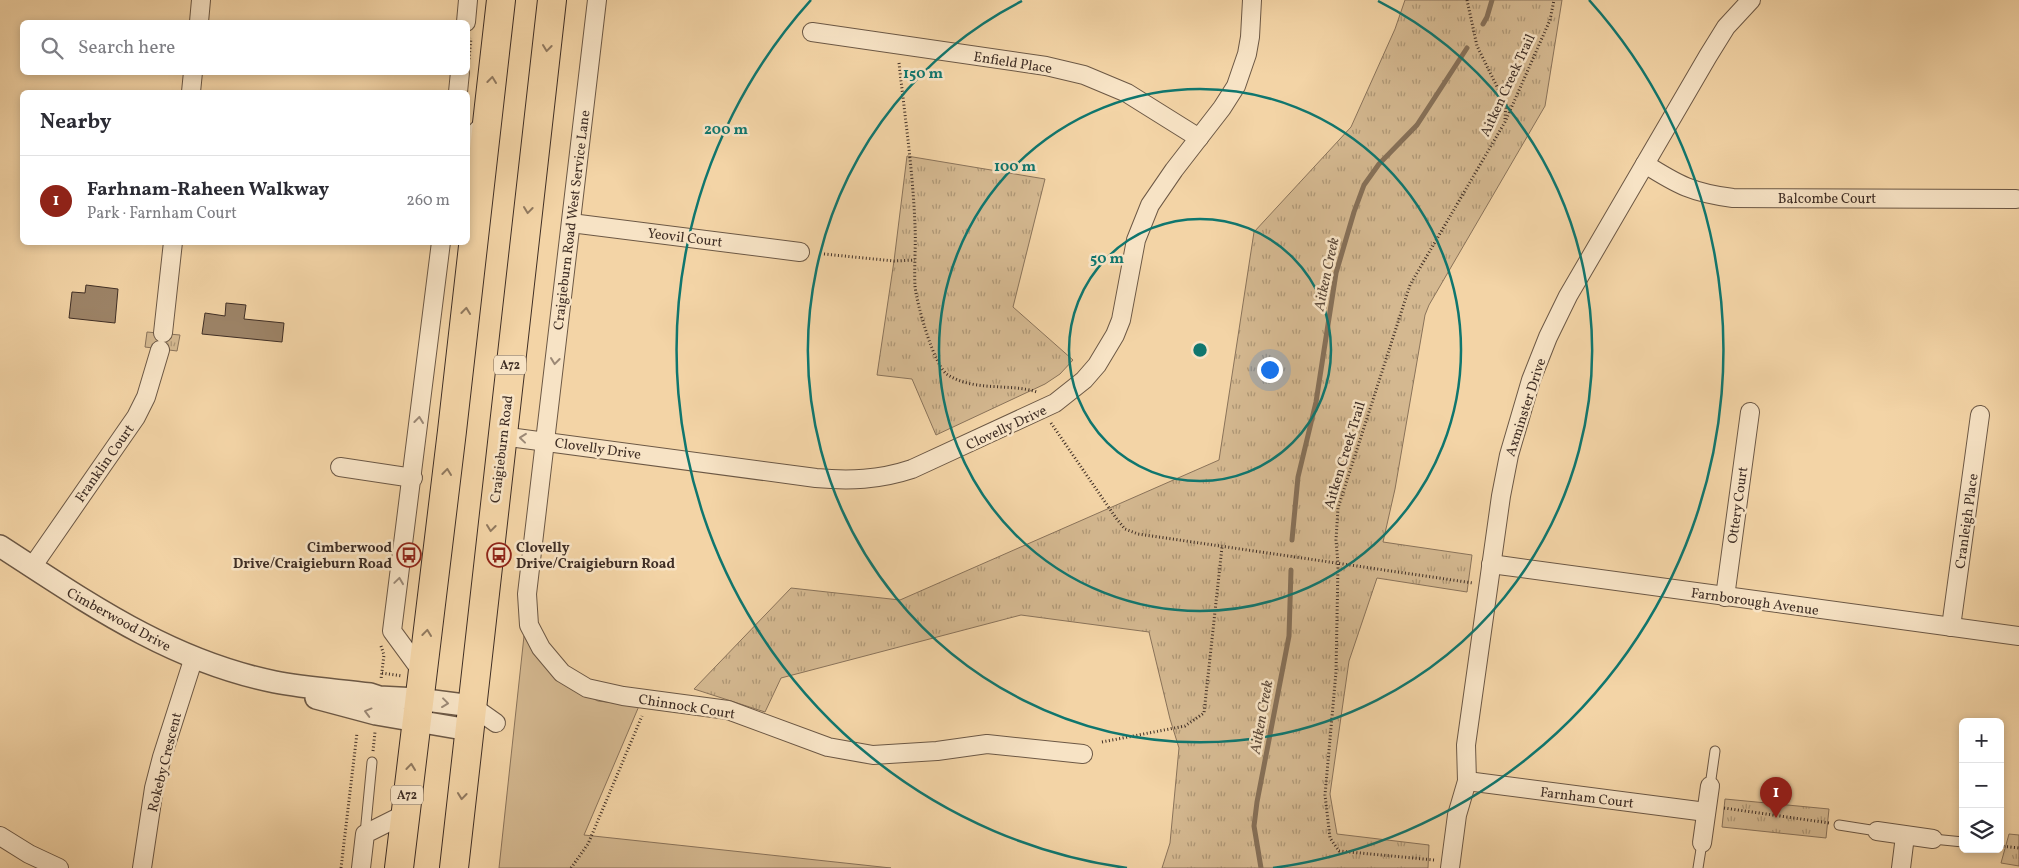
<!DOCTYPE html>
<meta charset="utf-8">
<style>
:root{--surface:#fff;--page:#f2f2f3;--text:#2b2b33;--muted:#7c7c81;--line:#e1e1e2;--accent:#8f2418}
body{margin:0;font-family:Vollkorn,serif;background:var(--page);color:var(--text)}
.controls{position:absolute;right:15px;bottom:15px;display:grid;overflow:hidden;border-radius:8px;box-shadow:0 2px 8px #0003}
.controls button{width:45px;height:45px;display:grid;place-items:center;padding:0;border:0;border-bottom:1px solid var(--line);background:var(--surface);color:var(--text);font:25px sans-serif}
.you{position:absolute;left:1269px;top:369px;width:18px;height:18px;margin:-12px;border:4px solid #fff;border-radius:50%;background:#1a73e8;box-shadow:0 0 0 8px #1a73e833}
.badge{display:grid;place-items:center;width:32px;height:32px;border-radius:50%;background:var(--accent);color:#fff;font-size:16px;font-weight:700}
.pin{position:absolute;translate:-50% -41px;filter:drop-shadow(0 1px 2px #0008)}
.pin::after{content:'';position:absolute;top:26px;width:18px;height:15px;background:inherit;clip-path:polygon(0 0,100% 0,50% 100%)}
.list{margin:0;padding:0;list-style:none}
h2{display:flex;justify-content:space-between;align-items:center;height:65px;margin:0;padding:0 20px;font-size:21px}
h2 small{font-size:16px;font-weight:400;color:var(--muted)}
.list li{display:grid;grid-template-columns:32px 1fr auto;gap:15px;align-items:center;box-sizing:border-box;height:90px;padding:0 20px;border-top:1px solid var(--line)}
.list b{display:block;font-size:19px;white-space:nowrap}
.list p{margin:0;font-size:16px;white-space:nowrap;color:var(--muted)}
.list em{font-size:16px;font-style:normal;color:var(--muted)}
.icon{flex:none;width:28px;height:28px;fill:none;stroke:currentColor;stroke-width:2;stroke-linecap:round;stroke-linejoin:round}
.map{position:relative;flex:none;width:2019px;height:868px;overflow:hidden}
.search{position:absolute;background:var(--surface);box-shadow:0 2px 8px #0003;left:20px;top:20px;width:450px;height:55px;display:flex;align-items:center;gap:12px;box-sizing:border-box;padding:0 18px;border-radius:8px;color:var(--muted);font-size:19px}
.panel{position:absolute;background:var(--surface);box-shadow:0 2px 8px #0003;left:20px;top:90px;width:450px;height:155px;border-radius:8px}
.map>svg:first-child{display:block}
.grass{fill:#d4b890;stroke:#8a735a}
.park{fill:url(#park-tufts);stroke:#8a735a}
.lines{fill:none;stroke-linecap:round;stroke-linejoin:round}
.stream{stroke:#867058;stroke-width:5}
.building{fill:#9d8468;stroke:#3f2e25}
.service-casing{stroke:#6c5845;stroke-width:11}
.minor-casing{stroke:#6c5845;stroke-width:20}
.tertiary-casing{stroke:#6c5845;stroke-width:24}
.primary-casing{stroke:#3f2e25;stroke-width:30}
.path{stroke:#3f2e25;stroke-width:3;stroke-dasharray:1 2.5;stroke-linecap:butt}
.service{stroke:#f7e3c5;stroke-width:9}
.minor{stroke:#f7e3c5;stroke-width:18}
.tertiary{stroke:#f7e3c5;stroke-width:21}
.primary{stroke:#f3d4a6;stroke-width:28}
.oneway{stroke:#90795f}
.oneway2{stroke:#9b8875}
.ring{fill:none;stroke:#0f766e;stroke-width:2.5}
.labels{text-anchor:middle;stroke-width:5;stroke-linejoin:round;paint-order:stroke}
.shield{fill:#f7e3c5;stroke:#766455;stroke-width:1}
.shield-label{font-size:12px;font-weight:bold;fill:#3f2e25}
.street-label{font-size:14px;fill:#3f2e25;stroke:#f7e3c5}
.poi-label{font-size:14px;font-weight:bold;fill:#3f2e25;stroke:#f7e3c5;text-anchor:end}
.water-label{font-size:15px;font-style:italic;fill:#5d4a3a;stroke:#f7e3c5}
.centre{fill:#0f766e;stroke:#f7e3c5;stroke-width:2.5}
.ring-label{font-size:15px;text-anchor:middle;font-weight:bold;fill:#0f766e;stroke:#f7e3c5;stroke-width:5;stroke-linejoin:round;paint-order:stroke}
</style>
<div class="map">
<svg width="2019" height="868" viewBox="0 0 2019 868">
<defs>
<pattern id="park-tufts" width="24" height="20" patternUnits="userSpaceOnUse" patternTransform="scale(1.25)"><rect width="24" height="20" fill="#d4b890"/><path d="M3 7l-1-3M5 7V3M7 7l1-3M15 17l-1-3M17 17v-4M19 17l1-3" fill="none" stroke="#ad9675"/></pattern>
</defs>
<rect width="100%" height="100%" fill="#f3d4a6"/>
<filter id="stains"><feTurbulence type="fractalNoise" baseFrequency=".004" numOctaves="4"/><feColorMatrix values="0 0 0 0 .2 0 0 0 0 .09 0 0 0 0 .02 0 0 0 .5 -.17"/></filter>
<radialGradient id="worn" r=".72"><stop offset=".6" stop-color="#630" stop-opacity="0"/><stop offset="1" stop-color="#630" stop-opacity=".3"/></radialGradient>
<path class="grass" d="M524 636 537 657 557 680 598 701 639 706 584 835 891 868H499Z"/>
<g class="park">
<path d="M1405 0H1562L1545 106 1429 305 1425 315 1395 489 1383 542 1472 555 1467 592 1377 578 1349 661 1330 794 1337 834 1429 845 1428 868H1162L1170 843 1179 748 1170 719 1149 632 1021 615 781 678 765 712 694 689 791 588 900 600 1219 460 1254 232 1351 127 1395 29Z"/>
<path d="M907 156 1045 179 1013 307 1073 360 1060 374 1045 384 936 435 912 379 877 375 894 261Z"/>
<path d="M147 332 180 335 177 351 145 347Z"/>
<path d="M1725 799 1829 809 1826 838 1722 827Z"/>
<path d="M2009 834 2019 835V866L2001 863Z"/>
</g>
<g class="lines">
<g class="stream">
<path d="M1483 24 1487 17 1492 0"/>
<path d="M1292 540 1298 477 1316 402 1336 273 1354 212 1364 185 1379 164 1417 125 1467 48"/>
<path d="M1261 868 1254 826 1257 802 1289 636 1291 570"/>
</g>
</g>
<g class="building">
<path d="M86 285 118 289 115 323 69 318 72 292 85 293Z"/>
<path d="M226 303 246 305 244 319 284 323 282 342 202 334 205 313 225 316Z"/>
</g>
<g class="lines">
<g class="service-casing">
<g id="service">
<path d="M1710 786 1715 751"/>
<path d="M1839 825 1877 831"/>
<path d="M365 834 372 762"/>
<path d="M1933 839 1963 842"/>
<path d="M1698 868 1702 843"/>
</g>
</g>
<g class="minor-casing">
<g id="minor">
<path d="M597 0 527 594 529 625 541 648 562 673 587 688 623 696 728 710 828 747 873 755 937 751 987 744 1083 754"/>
<path d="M199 22 201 0"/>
<path d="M466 22 468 0"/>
<path d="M812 32 1046 66 1084 75 1127 93 1199 138"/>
<path d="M191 92 193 72"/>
<path d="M458 92 460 72"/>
<path d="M468 140 487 121"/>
<path d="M1645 164C1678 185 1693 193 1733 198L2016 199"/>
<path d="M571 223 800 252"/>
<path d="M163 333 173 242"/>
<path d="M502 436 816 478C849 481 879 480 912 469L1055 403 1084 380 1097 365 1115 335 1121 320 1136 240 1150 205 1174 170 1222 108 1236 86 1247 54 1250 37 1252 0"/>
<path d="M340 467 413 478"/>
<path d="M1491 564 2019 636"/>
<path d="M32 567 136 417 146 397 160 350"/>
<path d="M1725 597 1750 412"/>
<path d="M1951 627 1980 415"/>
<path d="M422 672 392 631 441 242"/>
<path d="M472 706 496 723"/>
<path d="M1467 781 1706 812"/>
<path d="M1877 831 1933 839"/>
<path d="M0 836 29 854 59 868"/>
<path d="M1702 843 1710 786"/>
<path d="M142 868 154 788 162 757 194 657"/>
<path d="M361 868 365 834 405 814"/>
<path d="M1450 868 1457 815 1467 781 1466 745 1501 496 1509 455 1531 380 1548 337 1568 296 1708 56 1726 27 1751 0"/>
<path d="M1901 868 1905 836"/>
</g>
</g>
<g class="tertiary-casing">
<g id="tertiary">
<path d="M0 546C88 603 170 661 275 682 306 688 339 690 370 694L379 697 418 699 472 706"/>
<path d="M316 698 376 714 469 730"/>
</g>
</g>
<g class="primary-casing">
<g id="primary">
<path d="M399 868 452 431 501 0"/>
<path d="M454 868 552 0"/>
</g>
</g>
<g class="path">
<path d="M1467 0 1477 46 1506 105 1505 119"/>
<path d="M469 59 471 38"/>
<path d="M899 63C905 117 913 172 915 226 916 246 914 267 915 287 917 304 934 367 948 375 975 392 1010 383 1037 392"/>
<path d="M824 254 894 261 915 260"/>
<path d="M1051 423 1116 518 1125 529 1138 534 1473 583"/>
<path d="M381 646 384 655 381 679"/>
<path d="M382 673 402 676"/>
<path d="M1102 742 1185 726 1204 713 1222 547"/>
<path d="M373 751 375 732"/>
<path d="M1724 808 1829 823"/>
<path d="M2000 846 2019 848"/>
<path d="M1434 860 1339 851 1330 838 1325 795 1336 672 1338 564 1336 540 1338 508 1410 285 1505 122 1550 20 1554 0"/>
<path d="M341 868 357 733"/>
<path d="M571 868 588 844 642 716"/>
</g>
<use href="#service" class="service"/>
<use href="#minor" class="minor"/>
<use href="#tertiary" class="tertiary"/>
<use href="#primary" class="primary"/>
</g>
<defs><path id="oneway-chevron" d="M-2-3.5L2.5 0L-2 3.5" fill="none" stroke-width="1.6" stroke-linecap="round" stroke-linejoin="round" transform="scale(1.25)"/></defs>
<g class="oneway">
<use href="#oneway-chevron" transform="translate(547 48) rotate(97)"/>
<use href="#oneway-chevron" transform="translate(492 80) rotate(-83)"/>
<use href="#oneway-chevron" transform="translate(528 210) rotate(97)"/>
<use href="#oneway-chevron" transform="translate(466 311) rotate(-84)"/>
<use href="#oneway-chevron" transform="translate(447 472) rotate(-83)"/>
<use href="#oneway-chevron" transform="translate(491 528) rotate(97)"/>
<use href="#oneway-chevron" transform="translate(427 633) rotate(-83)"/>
<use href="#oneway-chevron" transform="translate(411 767) rotate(-84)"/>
<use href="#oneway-chevron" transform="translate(462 796) rotate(96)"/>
</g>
<g class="oneway2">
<use href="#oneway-chevron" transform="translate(555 361) rotate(97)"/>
<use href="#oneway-chevron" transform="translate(419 420) rotate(-83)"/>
<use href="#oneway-chevron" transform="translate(523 438) rotate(-174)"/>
<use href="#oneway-chevron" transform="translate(399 581) rotate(-82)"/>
<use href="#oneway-chevron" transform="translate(445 703) rotate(7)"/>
<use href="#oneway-chevron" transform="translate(368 712) rotate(-165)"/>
</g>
<g class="ring">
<circle cx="1200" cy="350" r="131"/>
<circle cx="1200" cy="350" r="261"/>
<path d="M1378 1A392 392 0 1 1 1022 1"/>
<path d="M1127 868A523 523 0 0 1 811 0M1589 0A523 523 0 0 1 1273 868"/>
</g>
<defs>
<g id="bus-ring" transform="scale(1.25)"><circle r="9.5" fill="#f7e3c5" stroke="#8f2418" stroke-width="1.5"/><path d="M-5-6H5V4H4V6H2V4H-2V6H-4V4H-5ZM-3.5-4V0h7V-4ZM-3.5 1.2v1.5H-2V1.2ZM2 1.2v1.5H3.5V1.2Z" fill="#8f2418"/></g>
</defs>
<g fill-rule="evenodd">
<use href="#bus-ring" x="409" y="555"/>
<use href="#bus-ring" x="499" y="555"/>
</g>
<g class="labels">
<g class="shield">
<rect x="494" y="355.5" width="32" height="19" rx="4"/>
<rect x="391" y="785.5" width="32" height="19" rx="4"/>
</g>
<g class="shield-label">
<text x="510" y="369">A72</text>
<text x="407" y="799">A72</text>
</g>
<g class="street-label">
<text transform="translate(1013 62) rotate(9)" y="5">Enfield Place</text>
<text transform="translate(1507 85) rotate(-65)" y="5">Aitken Creek Trail</text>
<text x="1827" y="203">Balcombe Court</text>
<text transform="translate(571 220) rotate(-83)" y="5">Craigieburn Road West Service Lane</text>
<text transform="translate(685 237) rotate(7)" y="5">Yeovil Court</text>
<text transform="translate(1525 407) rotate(-72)" y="5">Axminster Drive</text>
<text transform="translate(1006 427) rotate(-25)" y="5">Clovelly Drive</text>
<text transform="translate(598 448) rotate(8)" y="5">Clovelly Drive</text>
<text transform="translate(501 449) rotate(-83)" y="5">Craigieburn Road</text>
<text transform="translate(1344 455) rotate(-73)" y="5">Aitken Creek Trail</text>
<text transform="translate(104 463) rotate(-55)" y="5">Franklin Court</text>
<text transform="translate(1737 505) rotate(-82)" y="5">Ottery Court</text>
<text transform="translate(1966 521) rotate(-82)" y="5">Cranleigh Place</text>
<text transform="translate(1755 601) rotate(8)" y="5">Farnborough Avenue</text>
<text transform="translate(119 619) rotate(29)" y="5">Cimberwood Drive</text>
<text transform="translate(687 706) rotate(9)" y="5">Chinnock Court</text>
<text transform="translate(164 762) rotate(-76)" y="5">Rokeby Crescent</text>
<text transform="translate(1587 797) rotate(7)" y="5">Farnham Court</text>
</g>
<g class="poi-label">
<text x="392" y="552">Cimberwood<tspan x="392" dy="16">Drive/Craigieburn Road</tspan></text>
<text x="516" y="552" text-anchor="start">Clovelly<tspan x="516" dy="16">Drive/Craigieburn Road</tspan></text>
</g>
<g class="water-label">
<text transform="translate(1326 274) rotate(-78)" y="5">Aitken Creek</text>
<text transform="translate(1261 717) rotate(-80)" y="5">Aitken Creek</text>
</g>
</g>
<circle cx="1200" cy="350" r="8" class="centre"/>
<g class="ring-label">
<text x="923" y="78">150 m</text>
<text x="726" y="134">200 m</text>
<text x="1015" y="171">100 m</text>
<text x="1107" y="263">50 m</text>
</g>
<rect width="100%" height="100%" filter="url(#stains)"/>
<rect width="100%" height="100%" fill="url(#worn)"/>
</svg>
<div class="controls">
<button>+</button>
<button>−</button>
<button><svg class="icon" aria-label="layers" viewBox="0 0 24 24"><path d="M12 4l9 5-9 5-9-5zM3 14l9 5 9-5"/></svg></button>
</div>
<div class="you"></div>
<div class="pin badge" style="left:1776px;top:818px">1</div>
<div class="search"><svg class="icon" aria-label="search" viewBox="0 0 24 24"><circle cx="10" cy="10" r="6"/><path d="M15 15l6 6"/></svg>Search here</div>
<section class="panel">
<h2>Nearby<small></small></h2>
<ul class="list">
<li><span class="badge">1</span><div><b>Farhnam-Raheen Walkway</b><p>Park · Farnham Court</p></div><em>260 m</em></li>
</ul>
</section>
</div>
